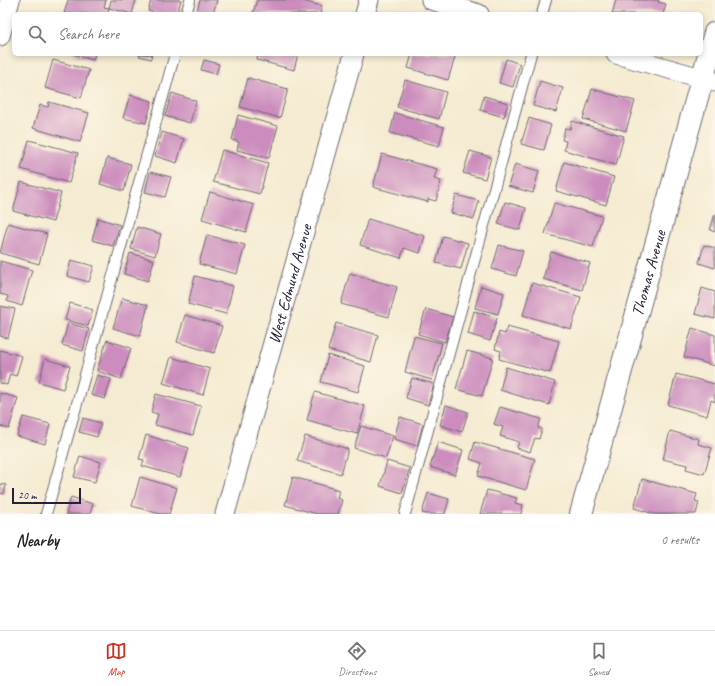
<!DOCTYPE html>
<style>
:root{--surface:#fff;--page:#f6f6f6;--text:#222;--muted:#767676;--line:#e0e0e0;--accent:#c8321e}
body{margin:0;font-family:Caveat,sans-serif;background:var(--page);color:var(--text)}
.scale{position:absolute;left:12px;bottom:10px;width:69px;box-sizing:border-box;padding-left:4px;border:2px solid #22223b;border-top:0;font-size:11px;line-height:14px;white-space:nowrap;color:#22223b;-webkit-text-stroke:3px #fcf5e5;paint-order:stroke}
.list{margin:0;padding:0;list-style:none}
h2{display:flex;justify-content:space-between;align-items:center;height:52px;margin:0;padding:0 16px;font-size:17px}
h2 small{font-size:13px;font-weight:400;color:var(--muted)}
.icon{flex:none;width:22px;height:22px;fill:none;stroke:currentColor;stroke-width:2;stroke-linecap:round;stroke-linejoin:round}
.map{position:relative;flex:none;width:715px;height:514px;overflow:hidden}
.search{position:absolute;background:var(--surface);box-shadow:0 2px 6px #0003;left:12px;right:12px;top:12px;height:44px;display:flex;align-items:center;gap:10px;box-sizing:border-box;padding:0 14px;border-radius:6px;color:var(--muted);font-size:15px}
.sheet{height:116px;background:var(--surface)}
nav{display:flex;justify-content:space-around;align-items:center;box-sizing:border-box;height:56px;border-top:1px solid var(--line);background:var(--surface);font-size:11px;color:var(--muted)}
nav a{display:grid;justify-items:center;gap:2px}
nav .on{color:var(--accent)}
.map>svg:first-child{display:block}
.building{fill:#cc8dbe}
.lines{fill:none;stroke-linecap:round;stroke-linejoin:round}
.service-casing{stroke:#6c6870;stroke-width:12}
.minor-casing{stroke:#6c6870;stroke-width:21}
.tertiary-casing{stroke:#6c6870;stroke-width:24}
.service{stroke:#fff;stroke-width:10}
.minor{stroke:#fff;stroke-width:19}
.tertiary{stroke:#fff;stroke-width:22}
.labels{text-anchor:middle;stroke-width:3.5;stroke-linejoin:round;paint-order:stroke}
.street-label{font-size:17px;fill:#22223b;stroke:#fcf5e5}
</style>
<div class="map">
<svg width="715" height="514" viewBox="0 0 715 514">
<rect width="100%" height="100%" fill="#fcf5e5"/>
<filter id="ink" filterUnits="userSpaceOnUse"><feTurbulence type="fractalNoise" baseFrequency=".025" numOctaves="2"/><feDisplacementMap in="SourceGraphic" scale="8" xChannelSelector="R" yChannelSelector="G"/><feConvolveMatrix kernelMatrix="1 2 1 2 8 2 1 2 1" color-interpolation-filters="sRGB"/></filter>
<filter id="wash" filterUnits="userSpaceOnUse"><feTurbulence type="fractalNoise" baseFrequency=".012" numOctaves="4" result="noise"/><feDisplacementMap in="SourceGraphic" scale="16" xChannelSelector="R" yChannelSelector="G"/><feGaussianBlur stdDeviation="0.9" result="paint"/><feColorMatrix in="noise" values="0 0 0 0 0 0 0 0 0 0 0 0 0 0 0 0 0 1.4 0 .05"/><feComposite in="paint" operator="in"/></filter>
<g filter="url(#wash)">
<rect width="100%" height="100%" fill="#f5ebd2"/>
<g id="blocks">
<g class="building">
<path d="M68 0H106L104 7 109 8 107 14H64Z"/>
<path d="M111 0H136L132 14 109 8Z"/>
<path d="M151 0H181L177 14H160L148 11Z"/>
<path d="M200 0H217L213 14 197 11Z"/>
<path d="M257 0H298L322 6 320 14H257L253 13Z"/>
<path d="M616 0H659L658 2 666 4 663 14H612Z"/>
<path d="M72 54H95L93 60Z"/>
<path d="M140 54H152L151 59 139 56Z"/>
<path d="M258 54H298L294 70 257 60Z"/>
<path d="M412 54H456L448 80 408 68Z"/>
<path d="M506 59 520 64 513 87 499 83Z"/>
<path d="M53 60 89 70 81 98 45 88Z"/>
<path d="M204 60 219 64 216 74 201 70Z"/>
<path d="M248 78 288 89 280 118 240 107Z"/>
<path d="M405 80 446 92 439 119 397 107Z"/>
<path d="M540 81 563 88 556 112 533 106Z"/>
<path d="M592 89 635 101 626 131 583 119Z"/>
<path d="M172 93 196 101 190 123 165 116Z"/>
<path d="M130 95 152 101 146 123 123 118Z"/>
<path d="M484 96 508 103 504 117 480 110Z"/>
<path d="M49 102 89 113 80 142 33 128 40 105 48 107Z"/>
<path d="M395 113 444 127 439 146 390 133Z"/>
<path d="M238 115 278 126 269 158 237 150 239 142 232 140Z"/>
<path d="M529 118 551 125 544 150 521 144Z"/>
<path d="M572 121 624 136 616 165 564 150 566 141 562 140 565 128 570 129Z"/>
<path d="M162 132 184 139 177 163 155 156Z"/>
<path d="M29 140 78 153 69 183 21 169Z"/>
<path d="M222 150 268 163 260 194 213 182Z"/>
<path d="M470 151 491 157 485 179 463 173Z"/>
<path d="M382 154 437 169 434 179 441 181 436 201 428 199V202L373 187Z"/>
<path d="M107 158 131 164 124 191 100 184Z"/>
<path d="M564 162 614 177 606 205 556 191Z"/>
<path d="M515 164 539 171 533 193 508 186Z"/>
<path d="M150 172 171 177 165 197 145 192Z"/>
<path d="M21 182 61 193 53 222 13 211Z"/>
<path d="M210 192 254 205 246 232 202 219Z"/>
<path d="M456 195 479 201 474 219 451 213Z"/>
<path d="M505 202 526 208 520 230 498 224Z"/>
<path d="M554 203 602 216 593 247 545 234Z"/>
<path d="M715 214V232L710 230Z"/>
<path d="M98 218 120 225 113 246 92 240Z"/>
<path d="M368 219 425 236 420 253 404 248 401 258 360 245Z"/>
<path d="M8 223 47 234 39 264 0 253Z"/>
<path d="M137 227 161 234 155 256 131 249Z"/>
<path d="M207 235 245 245 237 274 199 264Z"/>
<path d="M443 236 468 243 461 269 436 263Z"/>
<path d="M499 245 523 251 516 276 492 269Z"/>
<path d="M704 245 715 248V268L699 263Z"/>
<path d="M551 252 590 263 582 290 543 279Z"/>
<path d="M130 253 154 260 148 281 124 274Z"/>
<path d="M71 260 94 266 89 282 67 276Z"/>
<path d="M0 261 32 270 22 306 7 301 8 296 0 294Z"/>
<path d="M350 273 397 287 389 317 341 304Z"/>
<path d="M195 276 233 286 226 314 188 304Z"/>
<path d="M532 283 581 297 571 329 523 315Z"/>
<path d="M481 286 504 293 498 314 475 308Z"/>
<path d="M702 288 715 292V319L695 314Z"/>
<path d="M122 298 148 305 140 336 113 328Z"/>
<path d="M70 303 93 310 88 326 65 320Z"/>
<path d="M0 306 15 309 8 338 0 336Z"/>
<path d="M426 309 453 317 445 342 418 334Z"/>
<path d="M474 311 497 318 490 341 468 334Z"/>
<path d="M185 315 222 326 214 353 177 342Z"/>
<path d="M68 323 89 329 83 351 62 345Z"/>
<path d="M336 323 378 335 371 362 328 350Z"/>
<path d="M507 327 559 341 550 373 499 359 501 351 495 349 499 332 505 334Z"/>
<path d="M692 328 715 335V366L684 357Z"/>
<path d="M414 336 442 343 432 380 405 372Z"/>
<path d="M107 340 131 348 121 379 97 371Z"/>
<path d="M0 350 22 356 16 376 10 374 7 385 0 383Z"/>
<path d="M467 351 493 358 482 396 456 389Z"/>
<path d="M328 355 365 366 358 392 321 382Z"/>
<path d="M171 357 210 369 203 395 163 383Z"/>
<path d="M45 359 70 366 63 389 39 382Z"/>
<path d="M506 367 555 382 549 405 500 390Z"/>
<path d="M676 374 715 384V402L711 400 707 416 668 405Z"/>
<path d="M97 375 111 379 105 399 91 395Z"/>
<path d="M412 378 434 384 428 405 406 398Z"/>
<path d="M315 392 365 406 357 434 307 420Z"/>
<path d="M0 393 18 398 9 429 0 426Z"/>
<path d="M156 394 201 406 193 435 155 425 158 414 151 412Z"/>
<path d="M446 405 468 412 462 432 440 425Z"/>
<path d="M500 407 541 419 538 428 542 429 539 439 535 438 530 452 517 448 519 442 500 436 503 427 494 424Z"/>
<path d="M23 417 50 424 45 444 17 436Z"/>
<path d="M400 417 423 424 417 446 394 439Z"/>
<path d="M83 418 101 423 97 437 79 432Z"/>
<path d="M361 426 393 436 386 458 354 448Z"/>
<path d="M670 431 699 439 698 444 712 448 704 474 686 469 687 465 663 459Z"/>
<path d="M146 435 189 448 180 477 142 466 144 460 139 459Z"/>
<path d="M305 436 348 449 341 474 297 461Z"/>
<path d="M438 442 463 450 455 475 430 467Z"/>
<path d="M475 442 535 459 526 490 478 476 482 463 470 459Z"/>
<path d="M80 456 101 462 95 482 74 477Z"/>
<path d="M387 461 410 468 402 493 380 486Z"/>
<path d="M140 477 177 488 169 514H160L132 506Z"/>
<path d="M293 477 339 490 337 498 342 500 338 514H317L285 505Z"/>
<path d="M642 479 697 494 695 501 699 502 696 514H654L634 508Z"/>
<path d="M0 484 6 485 4 494 0 493Z"/>
<path d="M487 490 517 498 515 503 523 505 521 514H480Z"/>
<path d="M428 493 449 499 445 514H427L422 513Z"/>
<path d="M71 497 93 504 90 514H66Z"/>
</g>
</g>
</g>
<g filter="url(#ink)">
<use href="#blocks" fill-opacity="0" stroke="#6c6870" stroke-width="1"/>
<g class="lines">
<g class="service-casing">
<g id="service">
<path d="M186 14 190 0"/>
<path d="M542 14 546 0"/>
<path d="M46 514 175 54"/>
<path d="M405 514 531 54"/>
</g>
</g>
<g class="minor-casing">
<g id="minor">
<path d="M431 0 479 14"/>
<path d="M365 14 369 0"/>
<path d="M0 36 10 0"/>
<path d="M616 54 715 82"/>
<path id="s1" d="M225 514 354 54"/>
</g>
</g>
<g class="tertiary-casing">
<g id="tertiary">
<path id="s2" d="M581 514 715 33"/>
</g>
</g>
<use href="#service" class="service"/>
<use href="#minor" class="minor"/>
<use href="#tertiary" class="tertiary"/>
</g>
</g>
<g class="labels">
<g class="street-label">
<text dy="6" stroke="none"><textPath href="#s2" startOffset="250">Thomas Avenue</textPath></text>
<text dy="6" stroke="none"><textPath href="#s1" startOffset="239">West Edmund Avenue</textPath></text>
</g>
</g>
</svg>
<div class="scale">20 m</div>
<div class="search"><svg class="icon" aria-label="search" viewBox="0 0 24 24"><circle cx="10" cy="10" r="6"/><path d="M15 15l6 6"/></svg>Search here</div>
</div>
<section class="sheet">
<h2>Nearby<small>0 results</small></h2>
<ul class="list">
</ul>
</section>
<nav>
<a class="on"><svg class="icon" aria-label="map" viewBox="0 0 24 24"><path d="M3 6l6-2 6 2 6-2v14l-6 2-6-2-6 2zM9 4v14M15 6v14"/></svg>Map</a>
<a><svg class="icon" aria-label="directions" viewBox="0 0 24 24"><path d="M12 3l9 9-9 9-9-9zM9 14v-3h6M13 9l2 2-2 2"/></svg>Directions</a>
<a><svg class="icon" aria-label="saved" viewBox="0 0 24 24"><path d="M7 4h10v16l-5-4-5 4z"/></svg>Saved</a>
</nav>
